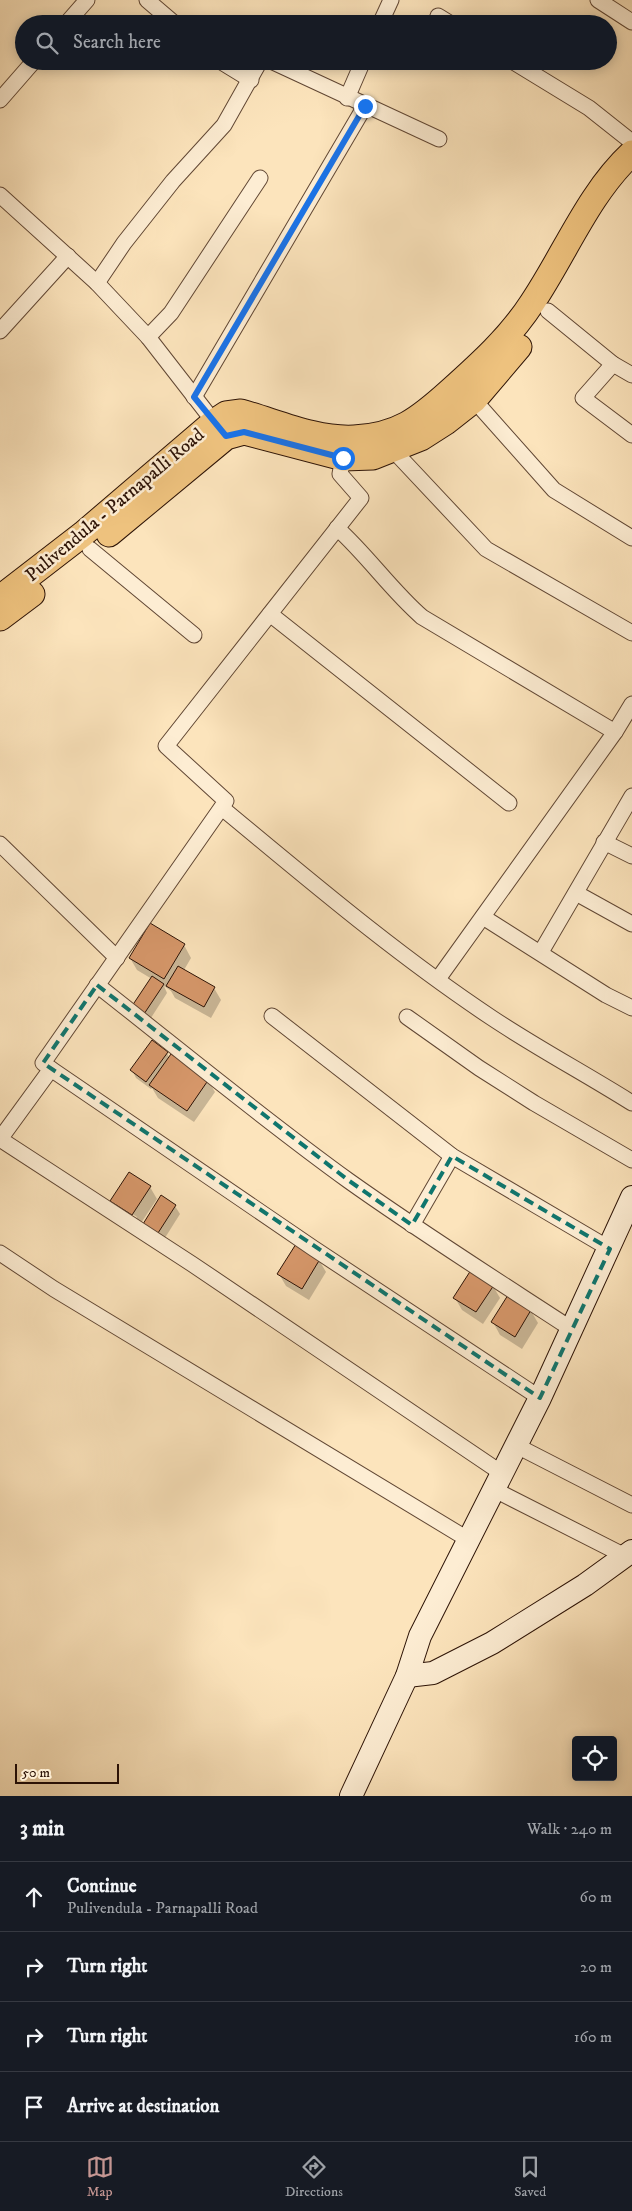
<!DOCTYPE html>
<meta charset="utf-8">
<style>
:root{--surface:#171b24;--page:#242831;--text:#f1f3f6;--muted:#9ea1a6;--line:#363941;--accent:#c59692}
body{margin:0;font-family:"IM FELL DW Pica",serif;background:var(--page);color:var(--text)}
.controls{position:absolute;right:15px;bottom:15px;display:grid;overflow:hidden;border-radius:5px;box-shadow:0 2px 12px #0003}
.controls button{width:45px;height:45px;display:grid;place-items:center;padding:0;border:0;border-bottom:1px solid var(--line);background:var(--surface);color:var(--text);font:25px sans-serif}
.scale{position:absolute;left:15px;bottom:12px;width:104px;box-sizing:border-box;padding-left:5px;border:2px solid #2d1306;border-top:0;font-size:14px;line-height:18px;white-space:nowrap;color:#2d1306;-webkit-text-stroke:4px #fdedd3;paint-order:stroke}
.stop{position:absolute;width:15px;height:15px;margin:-11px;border:4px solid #1a73e8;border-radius:50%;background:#fff}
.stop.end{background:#1a73e8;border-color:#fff;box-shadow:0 1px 5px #0008}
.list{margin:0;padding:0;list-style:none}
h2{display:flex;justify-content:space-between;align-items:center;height:65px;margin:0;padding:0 20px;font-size:21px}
h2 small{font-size:16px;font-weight:400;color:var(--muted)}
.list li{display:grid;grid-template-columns:32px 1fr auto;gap:15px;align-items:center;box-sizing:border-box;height:70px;padding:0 20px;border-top:1px solid var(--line)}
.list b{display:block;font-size:19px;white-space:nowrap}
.list p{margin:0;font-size:16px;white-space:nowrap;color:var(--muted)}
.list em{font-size:16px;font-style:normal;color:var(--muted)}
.icon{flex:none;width:28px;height:28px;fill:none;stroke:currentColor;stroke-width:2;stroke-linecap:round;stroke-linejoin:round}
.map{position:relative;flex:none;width:632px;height:1796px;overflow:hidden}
.search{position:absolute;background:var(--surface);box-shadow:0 2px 12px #0003;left:15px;right:15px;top:15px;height:55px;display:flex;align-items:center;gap:12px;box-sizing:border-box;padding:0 18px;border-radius:28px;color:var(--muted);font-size:19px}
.sheet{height:345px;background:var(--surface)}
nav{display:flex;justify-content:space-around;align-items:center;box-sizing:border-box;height:70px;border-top:1px solid var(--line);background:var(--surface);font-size:14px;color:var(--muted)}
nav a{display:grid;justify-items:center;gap:2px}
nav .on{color:var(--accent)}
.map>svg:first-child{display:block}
.shadow{fill:#0003;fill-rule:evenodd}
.building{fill:#d6976a;stroke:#2d1306}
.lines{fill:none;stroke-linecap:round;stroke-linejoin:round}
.street-casing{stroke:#614734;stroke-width:17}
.secondary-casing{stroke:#2d1306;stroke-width:24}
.primary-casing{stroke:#2d1306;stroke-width:27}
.street{stroke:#fdedd3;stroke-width:15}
.secondary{stroke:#fdedd3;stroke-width:22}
.primary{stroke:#eec27e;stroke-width:25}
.route{stroke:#1a73e8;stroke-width:6}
.marked{fill:none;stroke:#0f766e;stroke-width:4;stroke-dasharray:10 6;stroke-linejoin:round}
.labels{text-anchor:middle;stroke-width:5;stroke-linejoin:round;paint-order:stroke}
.street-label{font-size:19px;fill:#2d1306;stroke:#fdedd3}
</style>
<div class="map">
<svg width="632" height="1796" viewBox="0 0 632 1796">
<rect width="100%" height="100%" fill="#fce4bc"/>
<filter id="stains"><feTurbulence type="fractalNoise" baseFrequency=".004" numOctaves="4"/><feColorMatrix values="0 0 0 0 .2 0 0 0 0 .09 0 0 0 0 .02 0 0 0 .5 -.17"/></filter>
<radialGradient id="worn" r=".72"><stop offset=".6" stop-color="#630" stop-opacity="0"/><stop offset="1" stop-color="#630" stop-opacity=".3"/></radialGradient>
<g class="shadow">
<path d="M150 925 184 945 191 958 184 970 214 988 221 1000 211 1018 175 998 171 991 164 986 167 993 149 1021 138 1014 152 979 137 970 130 958Z"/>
<path d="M167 1053 169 1058 208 1080 215 1092 194 1122 158 1098 152 1088 151 1089 136 1078 132 1070Z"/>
<path d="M150 1187 157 1199 139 1226 119 1213 112 1201ZM120 1206 137 1217 136 1219 120 1209Z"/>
<path d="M175 1206 180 1214 163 1241 149 1232Z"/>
<path d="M319 1260 326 1272 309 1300 286 1286 279 1274Z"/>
<path d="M493 1286 500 1298 483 1324 462 1310 455 1298Z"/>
<path d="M531 1311 538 1323 522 1349 500 1335 493 1322Z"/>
</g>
<g class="building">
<path d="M150 923 185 944 164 979 129 958Z"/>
<path d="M178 966 215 987 204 1007 166 986Z"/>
<path d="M152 976 164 984 144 1014 132 1006Z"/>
<path d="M152 1040 168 1052 146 1082 130 1070Z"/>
<path d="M171 1054 209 1079 187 1111 149 1085Z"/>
<path d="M129 1172 151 1186 132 1215 110 1201Z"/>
<path d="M161 1195 176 1205 158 1233 143 1224Z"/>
<path d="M296 1244 320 1259 302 1289 277 1274Z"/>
<path d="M471 1270 494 1285 476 1312 453 1298Z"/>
<path d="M508 1295 531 1310 515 1337 491 1322Z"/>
</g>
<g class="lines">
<g class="street-casing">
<g id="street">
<path d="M147 0 175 24"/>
<path d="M598 0 632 22"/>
<path d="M438 16 451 24"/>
<path d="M66 24 87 0"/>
<path d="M380 24 391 0"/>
<path d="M220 61 251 80"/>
<path d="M271 61 439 139"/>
<path d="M512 61 589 108 632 142"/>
<path d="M347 98 363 61"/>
<path d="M0 100 34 61"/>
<path d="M0 195 97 283 148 337 214 422"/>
<path d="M97 283 124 243 173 181 224 125 260 61"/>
<path d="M548 311 613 364 632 375"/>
<path d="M0 331 68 256"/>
<path d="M148 337 171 313 260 178"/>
<path d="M613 364 583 398 632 435"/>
<path d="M194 397 365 106"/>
<path d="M474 400 554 490 632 538"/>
<path d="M393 450 486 549 632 633"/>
<path d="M343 458 340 474 361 498 166 746 226 801 43 1063 51 1069 0 1139 192 1264 503 1474"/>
<path d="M337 528C368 556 391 590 422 617L615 732"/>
<path d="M90 549 194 635"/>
<path d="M270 614 509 803"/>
<path d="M222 808C309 880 397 955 492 1018 537 1048 586 1074 632 1103"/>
<path d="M604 842 632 856"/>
<path d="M0 844 117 958"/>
<path d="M576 893 632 924"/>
<path d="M483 917 606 995 632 1008"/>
<path d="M541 952 632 796"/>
<path d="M438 979 615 732 632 704"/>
<path d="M97 985C181 1051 263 1119 349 1181 422 1233 498 1281 573 1330"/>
<path d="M272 1016 452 1156 610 1249"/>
<path d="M407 1017 479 1068 534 1103 632 1160"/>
<path d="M51 1069 313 1248 540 1398"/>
<path d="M412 1225 452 1156"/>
<path d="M0 1253 54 1289 469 1540"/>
<path d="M517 1446 632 1505"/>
<path d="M495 1490 625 1556"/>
</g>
</g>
<g class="secondary-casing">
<g id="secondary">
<path d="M407 1676 433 1673 492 1643 585 1585 632 1551"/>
<path d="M351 1796 407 1676 420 1636 540 1398 632 1197"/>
</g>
</g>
<g class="primary-casing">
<g id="primary">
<path d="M109 534 226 437 244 432 343 458 373 457 421 438 446 422 474 400 519 347"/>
<path d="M0 598 83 534 214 422 226 414 241 412C277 422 316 440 354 438 398 436 419 419 450 391 480 364 510 337 532 303 565 254 588 194 632 153"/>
<path d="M0 618 32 594"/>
</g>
</g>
<use href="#street" class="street"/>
<use href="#secondary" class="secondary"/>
<use href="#primary" class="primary"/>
</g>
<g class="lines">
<path class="route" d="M343 458 244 432 226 436 194 397 365 106"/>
</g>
<path class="marked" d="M97 985 348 1180 412 1225 452 1156 610 1249 540 1398 43 1063Z"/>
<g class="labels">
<g class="street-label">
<text transform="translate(114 504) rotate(-40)" y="7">Pulivendula - Parnapalli Road</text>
</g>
</g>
<rect width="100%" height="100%" filter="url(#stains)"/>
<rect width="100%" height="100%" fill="url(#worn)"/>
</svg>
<div class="controls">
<button><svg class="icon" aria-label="locate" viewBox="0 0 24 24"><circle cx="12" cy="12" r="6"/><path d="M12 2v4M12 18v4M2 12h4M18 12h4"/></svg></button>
</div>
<div class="scale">50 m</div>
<div class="stop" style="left:343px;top:458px"></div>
<div class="stop end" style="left:365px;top:106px"></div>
<div class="search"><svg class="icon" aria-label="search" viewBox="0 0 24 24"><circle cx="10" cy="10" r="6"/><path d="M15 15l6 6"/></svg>Search here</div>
</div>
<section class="sheet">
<h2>3 min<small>Walk · 240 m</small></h2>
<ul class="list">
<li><svg class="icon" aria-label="ahead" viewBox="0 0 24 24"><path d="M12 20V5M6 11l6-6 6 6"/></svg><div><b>Continue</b><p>Pulivendula - Parnapalli Road</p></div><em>60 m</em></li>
<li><svg class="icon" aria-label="right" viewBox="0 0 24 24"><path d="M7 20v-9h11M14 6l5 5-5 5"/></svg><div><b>Turn right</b></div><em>20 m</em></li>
<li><svg class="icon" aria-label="right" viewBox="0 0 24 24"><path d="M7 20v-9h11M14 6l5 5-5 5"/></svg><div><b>Turn right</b></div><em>160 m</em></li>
<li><svg class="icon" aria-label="arrive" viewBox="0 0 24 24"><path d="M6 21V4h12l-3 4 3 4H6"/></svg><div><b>Arrive at destination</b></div></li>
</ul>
</section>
<nav>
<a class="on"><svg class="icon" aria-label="map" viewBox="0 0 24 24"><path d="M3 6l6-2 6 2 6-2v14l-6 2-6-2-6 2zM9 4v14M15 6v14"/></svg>Map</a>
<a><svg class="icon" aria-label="directions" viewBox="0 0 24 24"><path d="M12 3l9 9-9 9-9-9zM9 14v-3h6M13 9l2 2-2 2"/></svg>Directions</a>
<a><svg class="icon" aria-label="saved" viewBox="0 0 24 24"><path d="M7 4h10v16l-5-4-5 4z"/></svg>Saved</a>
</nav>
